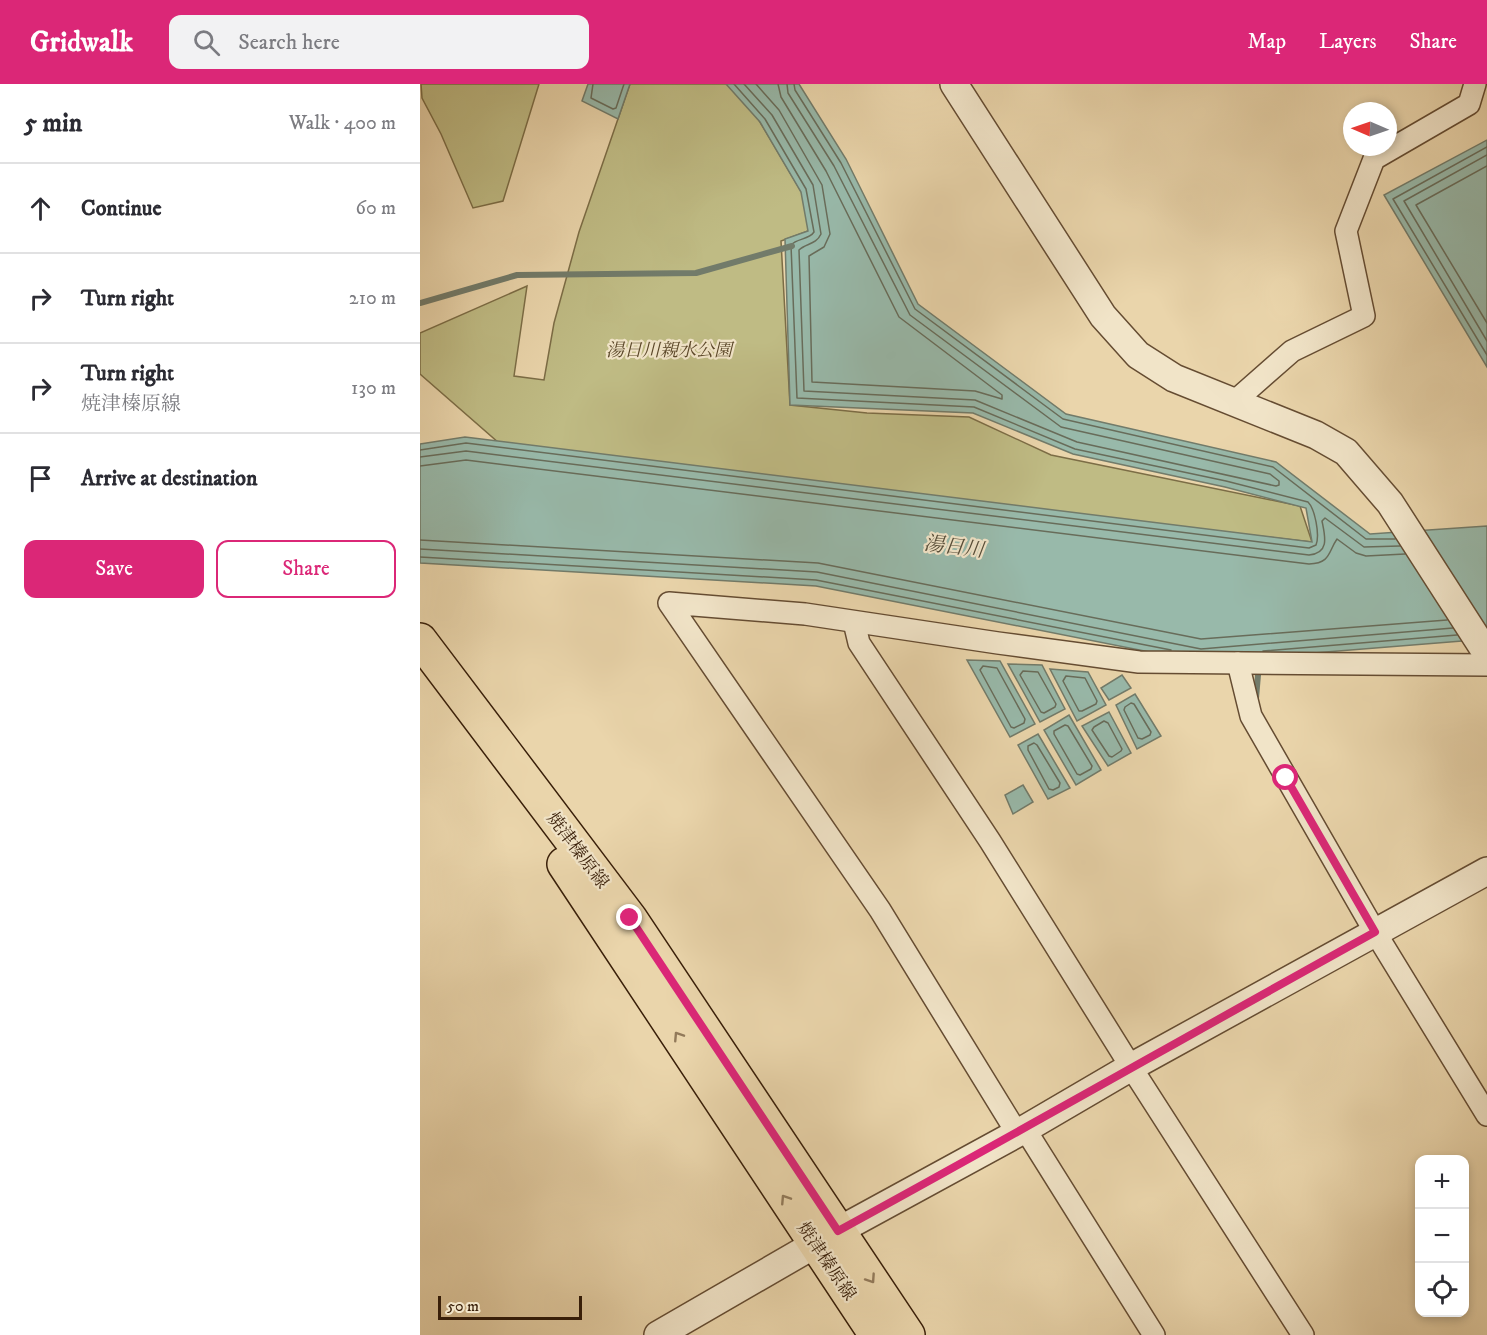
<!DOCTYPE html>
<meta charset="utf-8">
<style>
:root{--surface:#fff;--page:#f2f2f3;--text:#2b2b33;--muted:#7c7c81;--line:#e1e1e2;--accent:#db2777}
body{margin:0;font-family:"IM FELL DW Pica","Noto Serif JP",serif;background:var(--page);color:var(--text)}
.controls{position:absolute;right:18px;bottom:18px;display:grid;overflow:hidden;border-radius:12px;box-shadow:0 3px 9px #0003}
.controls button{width:54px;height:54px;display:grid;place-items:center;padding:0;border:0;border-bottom:2px solid var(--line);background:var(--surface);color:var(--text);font:30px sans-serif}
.compass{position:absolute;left:923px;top:18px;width:54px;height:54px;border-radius:50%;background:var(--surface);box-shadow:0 3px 9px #0003;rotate:272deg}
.scale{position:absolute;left:18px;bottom:15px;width:144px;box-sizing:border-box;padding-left:6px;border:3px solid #391f09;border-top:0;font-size:16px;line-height:21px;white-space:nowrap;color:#391f09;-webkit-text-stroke:4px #f1e4c8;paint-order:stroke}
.stop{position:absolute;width:18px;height:18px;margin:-14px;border:4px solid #db2777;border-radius:50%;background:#fff}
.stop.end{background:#db2777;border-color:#fff;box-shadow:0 2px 6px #0008}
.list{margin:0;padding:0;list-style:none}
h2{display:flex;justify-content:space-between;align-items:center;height:78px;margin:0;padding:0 24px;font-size:26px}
h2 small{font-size:20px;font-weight:400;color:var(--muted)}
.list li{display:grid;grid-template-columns:39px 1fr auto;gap:18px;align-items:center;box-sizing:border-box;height:90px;padding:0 24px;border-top:2px solid var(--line)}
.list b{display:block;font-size:22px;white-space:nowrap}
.list p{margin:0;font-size:20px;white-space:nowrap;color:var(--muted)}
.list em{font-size:20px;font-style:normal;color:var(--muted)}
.actions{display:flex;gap:12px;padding:18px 24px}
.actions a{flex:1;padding:14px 0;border:2px solid var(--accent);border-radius:12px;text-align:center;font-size:21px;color:var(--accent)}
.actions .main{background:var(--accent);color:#fff}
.icon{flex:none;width:33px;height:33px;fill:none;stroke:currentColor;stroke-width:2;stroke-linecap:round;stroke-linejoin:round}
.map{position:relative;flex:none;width:1067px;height:1251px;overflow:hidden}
header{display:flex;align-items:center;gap:36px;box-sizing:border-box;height:84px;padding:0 30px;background:var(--accent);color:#fff}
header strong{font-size:28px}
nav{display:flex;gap:33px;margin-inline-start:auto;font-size:21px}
.search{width:420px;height:54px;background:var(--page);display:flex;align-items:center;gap:15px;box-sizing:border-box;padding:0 21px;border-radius:12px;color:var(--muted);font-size:22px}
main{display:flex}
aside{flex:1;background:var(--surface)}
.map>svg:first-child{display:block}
.green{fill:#bfbb84;stroke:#7c6d46;stroke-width:1.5}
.water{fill:#98b9aa;stroke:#727b6a;stroke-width:1.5}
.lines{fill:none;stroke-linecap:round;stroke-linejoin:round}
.shore{stroke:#686c5a;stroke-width:1.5}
.stream{stroke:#727b6a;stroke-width:6}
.minor-casing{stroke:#654c32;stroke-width:24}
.tertiary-casing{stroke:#654c32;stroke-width:30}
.primary-casing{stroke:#391f09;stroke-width:36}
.minor{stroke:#f1e4c8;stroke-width:21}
.tertiary{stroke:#f1e4c8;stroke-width:27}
.primary{stroke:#ead5ab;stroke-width:33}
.oneway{stroke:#927a5a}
.route{stroke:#db2777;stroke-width:8}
.labels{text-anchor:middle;stroke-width:4.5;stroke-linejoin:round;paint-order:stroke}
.park-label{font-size:18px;font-style:italic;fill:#5a4628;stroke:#f1e4c8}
.street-label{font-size:18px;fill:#391f09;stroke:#f1e4c8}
.water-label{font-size:20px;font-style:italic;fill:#564d39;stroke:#f1e4c8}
</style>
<header>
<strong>Gridwalk</strong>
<div class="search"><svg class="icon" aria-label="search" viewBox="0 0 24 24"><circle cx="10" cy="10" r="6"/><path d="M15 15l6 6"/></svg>Search here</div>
<nav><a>Map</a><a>Layers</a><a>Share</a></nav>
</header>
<main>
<aside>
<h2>5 min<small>Walk · 400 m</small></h2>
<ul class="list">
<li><svg class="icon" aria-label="ahead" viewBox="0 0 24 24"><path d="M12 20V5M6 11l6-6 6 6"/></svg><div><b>Continue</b></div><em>60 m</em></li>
<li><svg class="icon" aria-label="right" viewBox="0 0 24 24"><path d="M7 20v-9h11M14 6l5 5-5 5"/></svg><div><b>Turn right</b></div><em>210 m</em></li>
<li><svg class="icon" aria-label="right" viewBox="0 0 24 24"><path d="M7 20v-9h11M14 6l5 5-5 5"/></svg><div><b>Turn right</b><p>焼津榛原線</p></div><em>130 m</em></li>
<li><svg class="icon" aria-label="arrive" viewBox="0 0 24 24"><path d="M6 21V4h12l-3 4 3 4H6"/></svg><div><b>Arrive at destination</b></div></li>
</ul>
<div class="actions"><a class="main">Save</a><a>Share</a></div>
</aside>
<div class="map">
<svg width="1067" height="1251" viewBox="0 0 1067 1251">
<rect width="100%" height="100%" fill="#ead5ab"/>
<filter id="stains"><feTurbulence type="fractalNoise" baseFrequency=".00333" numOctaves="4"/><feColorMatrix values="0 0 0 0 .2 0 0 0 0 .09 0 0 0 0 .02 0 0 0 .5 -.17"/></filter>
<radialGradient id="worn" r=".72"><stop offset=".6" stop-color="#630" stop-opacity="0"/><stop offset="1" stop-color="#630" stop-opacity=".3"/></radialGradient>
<g class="green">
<path d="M1 0H119L83 117 53 124 21 50 2 14Z"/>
<path d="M210 0H310L327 16 388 119V147L361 157 370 321 447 329 549 333 631 371 880 422 892 458 87 366 0 290V249L107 202 94 292 124 296 134 239 159 148Z"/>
</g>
<g class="water">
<path d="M168 0H210L198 35 162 17Z"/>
<path d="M306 0H379L426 75 498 220 646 330 856 378 950 450 1067 442V555L780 578 396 502 0 479V360L45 353 892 458 886 424 805 403 653 370 553 329 370 321 365 155 388 147 381 108 340 38Z"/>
<path d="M1067 56V283L964 111Z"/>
<path d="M547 576 580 577 615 640 590 653Z"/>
<path d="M588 580 622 581 645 625 620 638Z"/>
<path d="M630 585 668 588 686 621 657 637Z"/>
<path d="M702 591 711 604 689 616 681 604Z"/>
<path d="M715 610 741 652 717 665 696 621Z"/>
<path d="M689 628 711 669 688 682 662 642Z"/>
<path d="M649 631 681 686 656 701 624 646Z"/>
<path d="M618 650 650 704 628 715 598 661Z"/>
<path d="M603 701 613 718 593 730 585 711Z"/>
</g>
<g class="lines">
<g class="shore">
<path d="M173 0 171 14 193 25 196 24 204 0"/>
<path d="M324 0 352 31 393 101 401 150C396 161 386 159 379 166L384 307 555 316 657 358 856 402 859 401V397L850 390 641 343 490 231 414 82 368 9 367 0"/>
<path d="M336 0 359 26 402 101 410 150 404 163 389 172 392 298 555 307 582 315V311L479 233 406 87 361 13 358 0"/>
<path d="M374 0 375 6 421 79 495 225 643 335 853 383 946 455H975"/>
<path d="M1067 63 973 115 1067 271"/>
<path d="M1067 71 984 117 1067 257"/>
<path d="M1067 82 996 121 1067 239"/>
<path d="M0 366 46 359 889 464 896 461C900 451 895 425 888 418L806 397 655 365 554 323 377 314 371 161C377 154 389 156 394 148L386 105 345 35 314 0"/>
<path d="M0 373 46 367 889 471C910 469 905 452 902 437L905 434 944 463 980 462"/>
<path d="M0 382 46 376 889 480C911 479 908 468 917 455L936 469 946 472 985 470"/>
<path d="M0 456 398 479 781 555 1027 536"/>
<path d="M0 465 397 488 781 565 1033 544"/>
<path d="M0 473 396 496 751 566"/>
<path d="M843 567 1037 551"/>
<path d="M563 582 577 584 605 635 604 639 594 644 591 643 560 586Z"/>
<path d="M603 587 618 588 636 620 635 623 624 629 621 628 600 591Z"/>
<path d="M646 592 665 594 677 617 676 620 662 627H659L643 597Z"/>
<path d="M711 619 714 620 731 648 730 651 722 655 718 654 704 626 705 623Z"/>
<path d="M684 637 688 639 702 665 701 667 692 673 689 672 672 646 674 643Z"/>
<path d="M645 641 648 642 672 682 671 685 660 691 657 690 634 650V647Z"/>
<path d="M614 659 617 661 640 699 639 703 633 706 629 705 608 666V662Z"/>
</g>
<g class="stream">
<path d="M0 219 97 191 276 189 372 162"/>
<path d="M836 614 838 591"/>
</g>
<g class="minor-casing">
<g id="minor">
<path d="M814 318 872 267 944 232 926 147 954 75 1049 20 1055 0"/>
<path d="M434 538 439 559 570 757 711 983 883 1251"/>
<path d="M818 579 831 632 955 848 1067 1031"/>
<path d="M605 1045 734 1251"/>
<path d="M597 1049 460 826 249 519 385 530 578 559 719 578 1067 581"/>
</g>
</g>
<g class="tertiary-casing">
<g id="tertiary">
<path d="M534 0 683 232 718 271 754 294 896 351 926 368 970 419 1067 570"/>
<path d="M238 1251 418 1147 605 1045 711 983 1067 787"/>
</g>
</g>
<g class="primary-casing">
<g id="primary">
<path d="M0 556 210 834 488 1251"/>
<path d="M144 780 456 1251"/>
</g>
</g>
<use href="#minor" class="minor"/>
<use href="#tertiary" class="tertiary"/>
<use href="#primary" class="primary"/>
</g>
<defs><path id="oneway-chevron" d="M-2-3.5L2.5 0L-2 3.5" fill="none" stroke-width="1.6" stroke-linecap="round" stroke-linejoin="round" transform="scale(1.5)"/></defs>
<g class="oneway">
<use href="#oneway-chevron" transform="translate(258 952) rotate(-123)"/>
<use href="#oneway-chevron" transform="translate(365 1115) rotate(-123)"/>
<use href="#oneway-chevron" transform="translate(451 1195) rotate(56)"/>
</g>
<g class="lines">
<path class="route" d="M210 834 418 1147C598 1049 776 947 955 848L866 694"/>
</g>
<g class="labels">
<g class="park-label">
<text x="249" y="272">湯日川親水公園</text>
</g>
<g class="street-label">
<text transform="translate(158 766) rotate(53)" y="6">焼津榛原線</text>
<text transform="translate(407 1177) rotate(56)" y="6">焼津榛原線</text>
</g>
<g class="water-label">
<text transform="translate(534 462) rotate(7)" y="7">湯日川</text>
</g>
</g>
<rect width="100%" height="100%" filter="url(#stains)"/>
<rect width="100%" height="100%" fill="url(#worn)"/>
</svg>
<div class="controls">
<button>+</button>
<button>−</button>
<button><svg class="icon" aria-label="locate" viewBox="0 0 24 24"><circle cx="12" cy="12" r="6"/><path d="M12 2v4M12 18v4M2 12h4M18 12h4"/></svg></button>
</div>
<svg class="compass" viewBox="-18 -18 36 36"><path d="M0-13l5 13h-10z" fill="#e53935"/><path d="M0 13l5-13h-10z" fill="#7c7c81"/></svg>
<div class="scale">50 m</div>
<div class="stop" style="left:866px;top:694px"></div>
<div class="stop end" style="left:210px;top:834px"></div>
</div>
</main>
